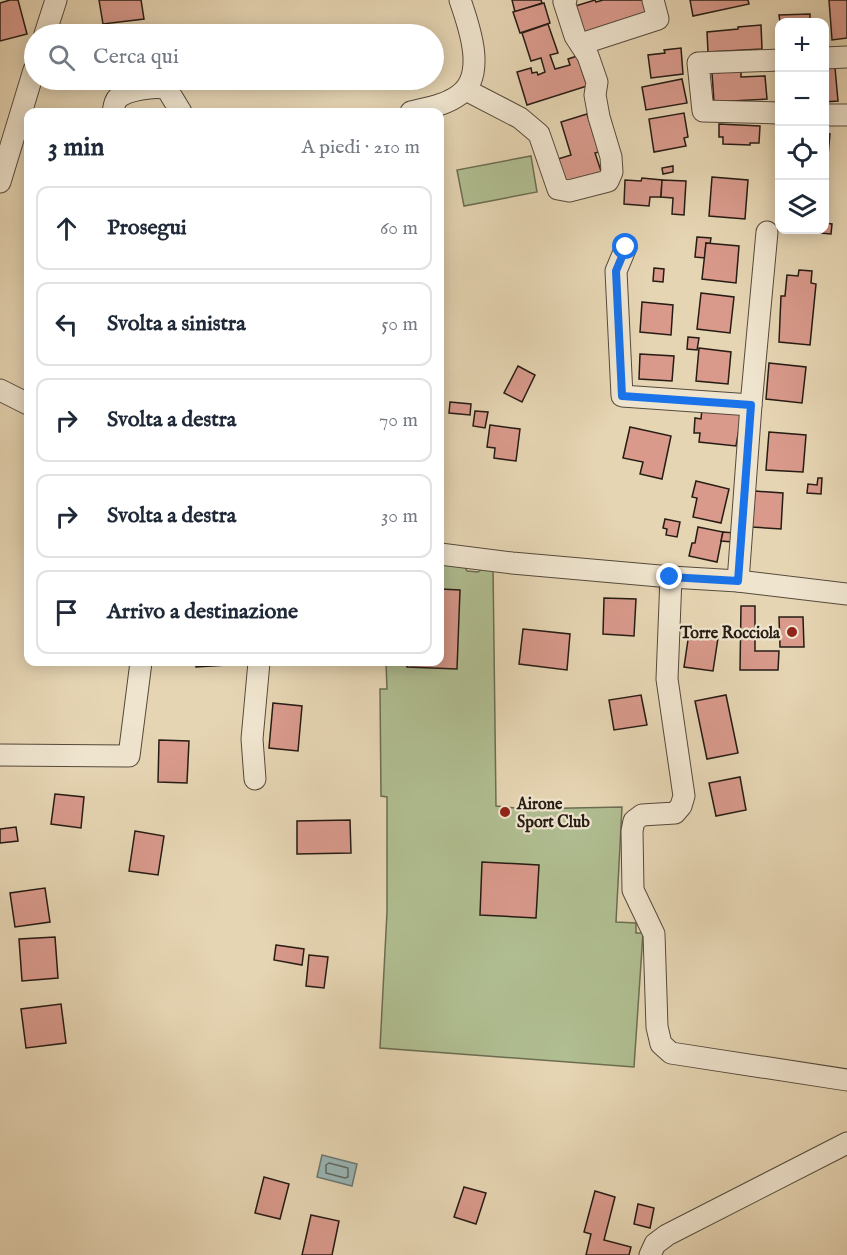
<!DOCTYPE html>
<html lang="it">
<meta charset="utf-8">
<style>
:root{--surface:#fff;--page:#f2f2f3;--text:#1f2937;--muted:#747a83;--line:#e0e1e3}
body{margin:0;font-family:"IM FELL English",serif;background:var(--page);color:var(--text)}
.controls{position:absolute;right:18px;top:18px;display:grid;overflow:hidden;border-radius:12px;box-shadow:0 3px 15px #0003}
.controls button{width:54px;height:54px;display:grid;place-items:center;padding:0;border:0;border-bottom:2px solid var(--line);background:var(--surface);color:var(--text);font:30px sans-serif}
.stop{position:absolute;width:18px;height:18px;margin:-14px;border:4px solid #1a73e8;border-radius:50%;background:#fff}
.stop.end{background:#1a73e8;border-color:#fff;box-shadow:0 2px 6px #0008}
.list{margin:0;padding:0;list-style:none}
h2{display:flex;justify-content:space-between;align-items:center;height:78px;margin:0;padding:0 24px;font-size:26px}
h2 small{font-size:20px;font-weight:400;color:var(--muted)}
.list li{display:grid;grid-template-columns:39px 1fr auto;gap:18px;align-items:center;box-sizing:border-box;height:84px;margin:0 12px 12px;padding:0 12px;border:2px solid var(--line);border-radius:12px}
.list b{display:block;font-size:22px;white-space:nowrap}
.list em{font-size:20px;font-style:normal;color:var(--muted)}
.icon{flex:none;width:33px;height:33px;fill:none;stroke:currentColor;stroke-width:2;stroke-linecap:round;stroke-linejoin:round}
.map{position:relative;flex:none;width:847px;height:1255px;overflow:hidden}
.search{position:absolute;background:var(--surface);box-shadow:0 3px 15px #0003;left:24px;top:24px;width:420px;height:66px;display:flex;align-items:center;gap:15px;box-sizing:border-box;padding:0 21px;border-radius:33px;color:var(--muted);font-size:22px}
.panel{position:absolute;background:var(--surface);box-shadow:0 3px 15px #0003;left:24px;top:108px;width:420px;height:558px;border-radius:12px}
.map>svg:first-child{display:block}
.green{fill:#b0be91;stroke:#6b6d52;stroke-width:1.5}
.water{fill:#99b6b6;stroke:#6b7875;stroke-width:1.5}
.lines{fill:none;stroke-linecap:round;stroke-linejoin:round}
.shore{stroke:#606965;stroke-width:1.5}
.building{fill:#d99a8c;stroke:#261c14;stroke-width:1.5}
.minor-casing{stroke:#564a3c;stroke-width:23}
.minor{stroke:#efe4ce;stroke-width:21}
.route{stroke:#1a73e8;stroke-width:8}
.poi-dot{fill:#8f2418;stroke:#efe4ce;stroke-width:2}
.labels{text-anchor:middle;stroke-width:4.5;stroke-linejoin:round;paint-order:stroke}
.poi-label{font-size:16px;font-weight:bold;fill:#261c14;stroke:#efe4ce;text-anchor:end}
</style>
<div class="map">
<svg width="847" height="1255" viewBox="0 0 847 1255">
<rect width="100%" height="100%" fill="#e6d5b3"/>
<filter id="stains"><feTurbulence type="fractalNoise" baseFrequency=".00333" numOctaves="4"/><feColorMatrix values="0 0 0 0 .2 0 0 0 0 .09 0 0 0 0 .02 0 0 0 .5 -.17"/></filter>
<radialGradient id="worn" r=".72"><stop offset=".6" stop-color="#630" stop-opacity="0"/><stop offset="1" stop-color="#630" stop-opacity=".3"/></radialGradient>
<g class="green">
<path d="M531 156 537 192 464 206 457 170Z"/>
<path d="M440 559 463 563 467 571 478 572 486 566 493 567 496 806 524 809 622 807 616 922 636 923V933H643L634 1067 380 1048 387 912V797L381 796 380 689H387L386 662H440Z"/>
</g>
<path class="water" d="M322 1155 357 1164 352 1186 317 1177Z"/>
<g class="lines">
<path class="shore" d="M329 1163 348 1168V1177L345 1178 326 1173V1165Z"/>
</g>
<g class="building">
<path d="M10 0H18L27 34 0 41V3Z"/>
<path d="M99 0H141L144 19 103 24Z"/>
<path d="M512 0H541L542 3 515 12Z"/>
<path d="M595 0 596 2 603 0H643L647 15 581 35 572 7Z"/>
<path d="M690 0H748L749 4 693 16Z"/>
<path d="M829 0H847V38L832 40Z"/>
<path d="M544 3 550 23 520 33 513 12Z"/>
<path d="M810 14V22H780L779 15Z"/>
<path d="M548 24 558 53 550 55 555 69 570 65 568 59 577 56 587 86 527 105 517 72 531 68 532 73 537 72 538 75 545 72 541 58 531 61 522 33Z"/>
<path d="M761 25 762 49 708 52 707 32 738 29V27Z"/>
<path d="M681 48 683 74 651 78 648 55 665 53 664 50Z"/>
<path d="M824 68H835L838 101 824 102Z"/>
<path d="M741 71V77L765 76 767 99 714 102 712 73Z"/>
<path d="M682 79 687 103 646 110 642 87Z"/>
<path d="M684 113 688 137 684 138 686 146 654 152 649 119Z"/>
<path d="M587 114 599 152 595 153 602 174 566 185 558 159 571 155 561 122Z"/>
<path d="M719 124 760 126 759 143H750V145L723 144V137H719Z"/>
<path d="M824 133 830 134 827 166 824 165Z"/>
<path d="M673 166V172L663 174 662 168Z"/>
<path d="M712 177 748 180 745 219 709 216Z"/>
<path d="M642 178 662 180 661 197H650L649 206 624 204 625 180 641 181Z"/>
<path d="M662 180 686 181 684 215 672 214 673 198 661 197Z"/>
<path d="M824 223 832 224 831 234 809 232V230H824Z"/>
<path d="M697 237 711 238 710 244 706 243 705 258 695 257Z"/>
<path d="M706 243 739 246 736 283 702 279Z"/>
<path d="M654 268 664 269 663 282 653 281Z"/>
<path d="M799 270 812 271 811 283 816 284 810 345 779 342 781 296H785L787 275 798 276Z"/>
<path d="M701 293 734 297 730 333 697 329Z"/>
<path d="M642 302 673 305 671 335 640 332Z"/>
<path d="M688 337 699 338 697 350 687 349Z"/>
<path d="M699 348 731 352 728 384 696 381Z"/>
<path d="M640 354 674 356 672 381 639 379Z"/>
<path d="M769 363 806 367 802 403 766 399Z"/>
<path d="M518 366 535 375 522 402 504 393Z"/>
<path d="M450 402 471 404 470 415 449 413Z"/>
<path d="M702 408 742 412 736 446 699 442 700 433H694L695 418 701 419Z"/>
<path d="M475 411 488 412 485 428 473 426Z"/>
<path d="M490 425 520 429 516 461 494 458 495 448 487 447Z"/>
<path d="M630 427 671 436 662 479 640 474 643 462 623 458Z"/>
<path d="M769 432 806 435 803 472 766 470Z"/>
<path d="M818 478H822L821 494 807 493 808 484 817 485Z"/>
<path d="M696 481 729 489 721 523 693 517 697 498 692 497Z"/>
<path d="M755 491 783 493 781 529 752 527Z"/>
<path d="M665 519 680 522 677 537 666 535 667 529 663 528Z"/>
<path d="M698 527 723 532 717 562 689 556 692 543H695Z"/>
<path d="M723 532 734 533 733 542 721 541Z"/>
<path d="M440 589 460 590 457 669 407 667 408 662H440Z"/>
<path d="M604 598 636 599 634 636 603 634Z"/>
<path d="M741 606H755V651H779L778 670H740Z"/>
<path d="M779 617H803L804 647H780Z"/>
<path d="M523 629 570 634 567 670 519 664Z"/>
<path d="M689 633 718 638 713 671 684 667Z"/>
<path d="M196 662H227V665L196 667Z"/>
<path d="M641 695 647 725 614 730 609 700Z"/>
<path d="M726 695 738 753 707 759 695 701Z"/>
<path d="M273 703 302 706 298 751 269 748Z"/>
<path d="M159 740 189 741 187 783 158 782Z"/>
<path d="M740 777 746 810 716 816 709 783Z"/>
<path d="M55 794 84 797 81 828 51 824Z"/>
<path d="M350 820 351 853 297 854V821Z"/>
<path d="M16 827 18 841 0 843V829Z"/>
<path d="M135 831 164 836 158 875 129 871Z"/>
<path d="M482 862 539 865 536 918 480 915Z"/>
<path d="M45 888 50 922 15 927 10 893Z"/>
<path d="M55 937 58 978 22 981 19 939Z"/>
<path d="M276 945 304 949 302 965 274 960Z"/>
<path d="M309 955 328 957 324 988 306 986Z"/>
<path d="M61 1004 66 1043 26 1048 21 1009Z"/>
<path d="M264 1177 289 1184 280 1219 255 1213Z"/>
<path d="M464 1187 486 1193 476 1224 454 1217Z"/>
<path d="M595 1191 615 1197 604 1240 631 1247 629 1255H586L591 1234 584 1232Z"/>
<path d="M638 1204 654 1208 650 1228 634 1224Z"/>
<path d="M311 1215 339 1221 332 1255H302Z"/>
</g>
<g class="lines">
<g class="minor-casing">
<g id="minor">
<path d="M45 34 56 0"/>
<path d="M581 44 658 19 653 0"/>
<path d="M824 58 847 57"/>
<path d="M780 60 698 63 703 111 780 113"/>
<path d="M466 90 520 118 539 134 558 189 569 191 608 181 612 172 611 157 599 117 595 95 597 82 588 56 575 36 564 2 566 0"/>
<path d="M113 112C114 108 114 103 117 99 125 90 156 85 167 89L181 112"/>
<path d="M411 112C427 108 446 105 459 95 487 76 469 26 460 0"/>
<path d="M824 115H847"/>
<path d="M0 182 34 70"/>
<path d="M626 247 616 271 622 396 751 405"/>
<path d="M0 390 28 404"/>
<path d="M440 554 512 563 671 577 738 581 847 594"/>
<path d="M671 577 667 679 684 796 681 806 675 813 642 815 634 821 632 831 633 890 654 934 657 1027 661 1044 671 1053 847 1080"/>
<path d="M738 581 751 405 767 232"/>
<path d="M0 755 129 756 141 662"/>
<path d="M255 779 252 739 259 662"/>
<path d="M650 1255 655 1244 667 1235 847 1143"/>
</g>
</g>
<use href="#minor" class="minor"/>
</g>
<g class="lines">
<path class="route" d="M626 247 616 271 622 396 751 405 738 581 670 577"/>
</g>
<g class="poi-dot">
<circle cx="792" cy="632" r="6"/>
<circle cx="505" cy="812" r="6"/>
</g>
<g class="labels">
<g class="poi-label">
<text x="780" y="638">Torre Rocciola</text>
<text x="517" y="809" text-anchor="start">Airone<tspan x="517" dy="18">Sport Club</tspan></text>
</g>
</g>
<rect width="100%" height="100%" filter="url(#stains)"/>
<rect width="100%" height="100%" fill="url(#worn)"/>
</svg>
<div class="controls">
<button>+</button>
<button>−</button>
<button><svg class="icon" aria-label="locate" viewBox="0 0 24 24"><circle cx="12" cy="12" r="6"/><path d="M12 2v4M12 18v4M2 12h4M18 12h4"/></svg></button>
<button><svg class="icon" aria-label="layers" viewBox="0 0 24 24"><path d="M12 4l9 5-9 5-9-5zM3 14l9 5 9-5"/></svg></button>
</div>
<div class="stop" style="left:626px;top:247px"></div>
<div class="stop end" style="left:670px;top:577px"></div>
<div class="search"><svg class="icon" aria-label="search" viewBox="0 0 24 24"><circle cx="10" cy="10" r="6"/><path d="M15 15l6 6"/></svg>Cerca qui</div>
<section class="panel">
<h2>3 min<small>A piedi · 210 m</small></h2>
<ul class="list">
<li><svg class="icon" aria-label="ahead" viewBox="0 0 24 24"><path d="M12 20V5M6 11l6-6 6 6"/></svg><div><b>Prosegui</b></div><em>60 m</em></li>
<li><svg class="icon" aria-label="left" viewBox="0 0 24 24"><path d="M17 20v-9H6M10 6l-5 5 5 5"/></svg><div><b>Svolta a sinistra</b></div><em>50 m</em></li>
<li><svg class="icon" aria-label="right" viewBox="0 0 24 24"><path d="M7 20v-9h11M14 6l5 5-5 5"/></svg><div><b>Svolta a destra</b></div><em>70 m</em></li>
<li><svg class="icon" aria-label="right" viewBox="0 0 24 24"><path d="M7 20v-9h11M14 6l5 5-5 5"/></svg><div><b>Svolta a destra</b></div><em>30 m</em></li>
<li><svg class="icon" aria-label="arrive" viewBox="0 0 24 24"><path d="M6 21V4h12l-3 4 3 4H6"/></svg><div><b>Arrivo a destinazione</b></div></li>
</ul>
</section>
</div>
